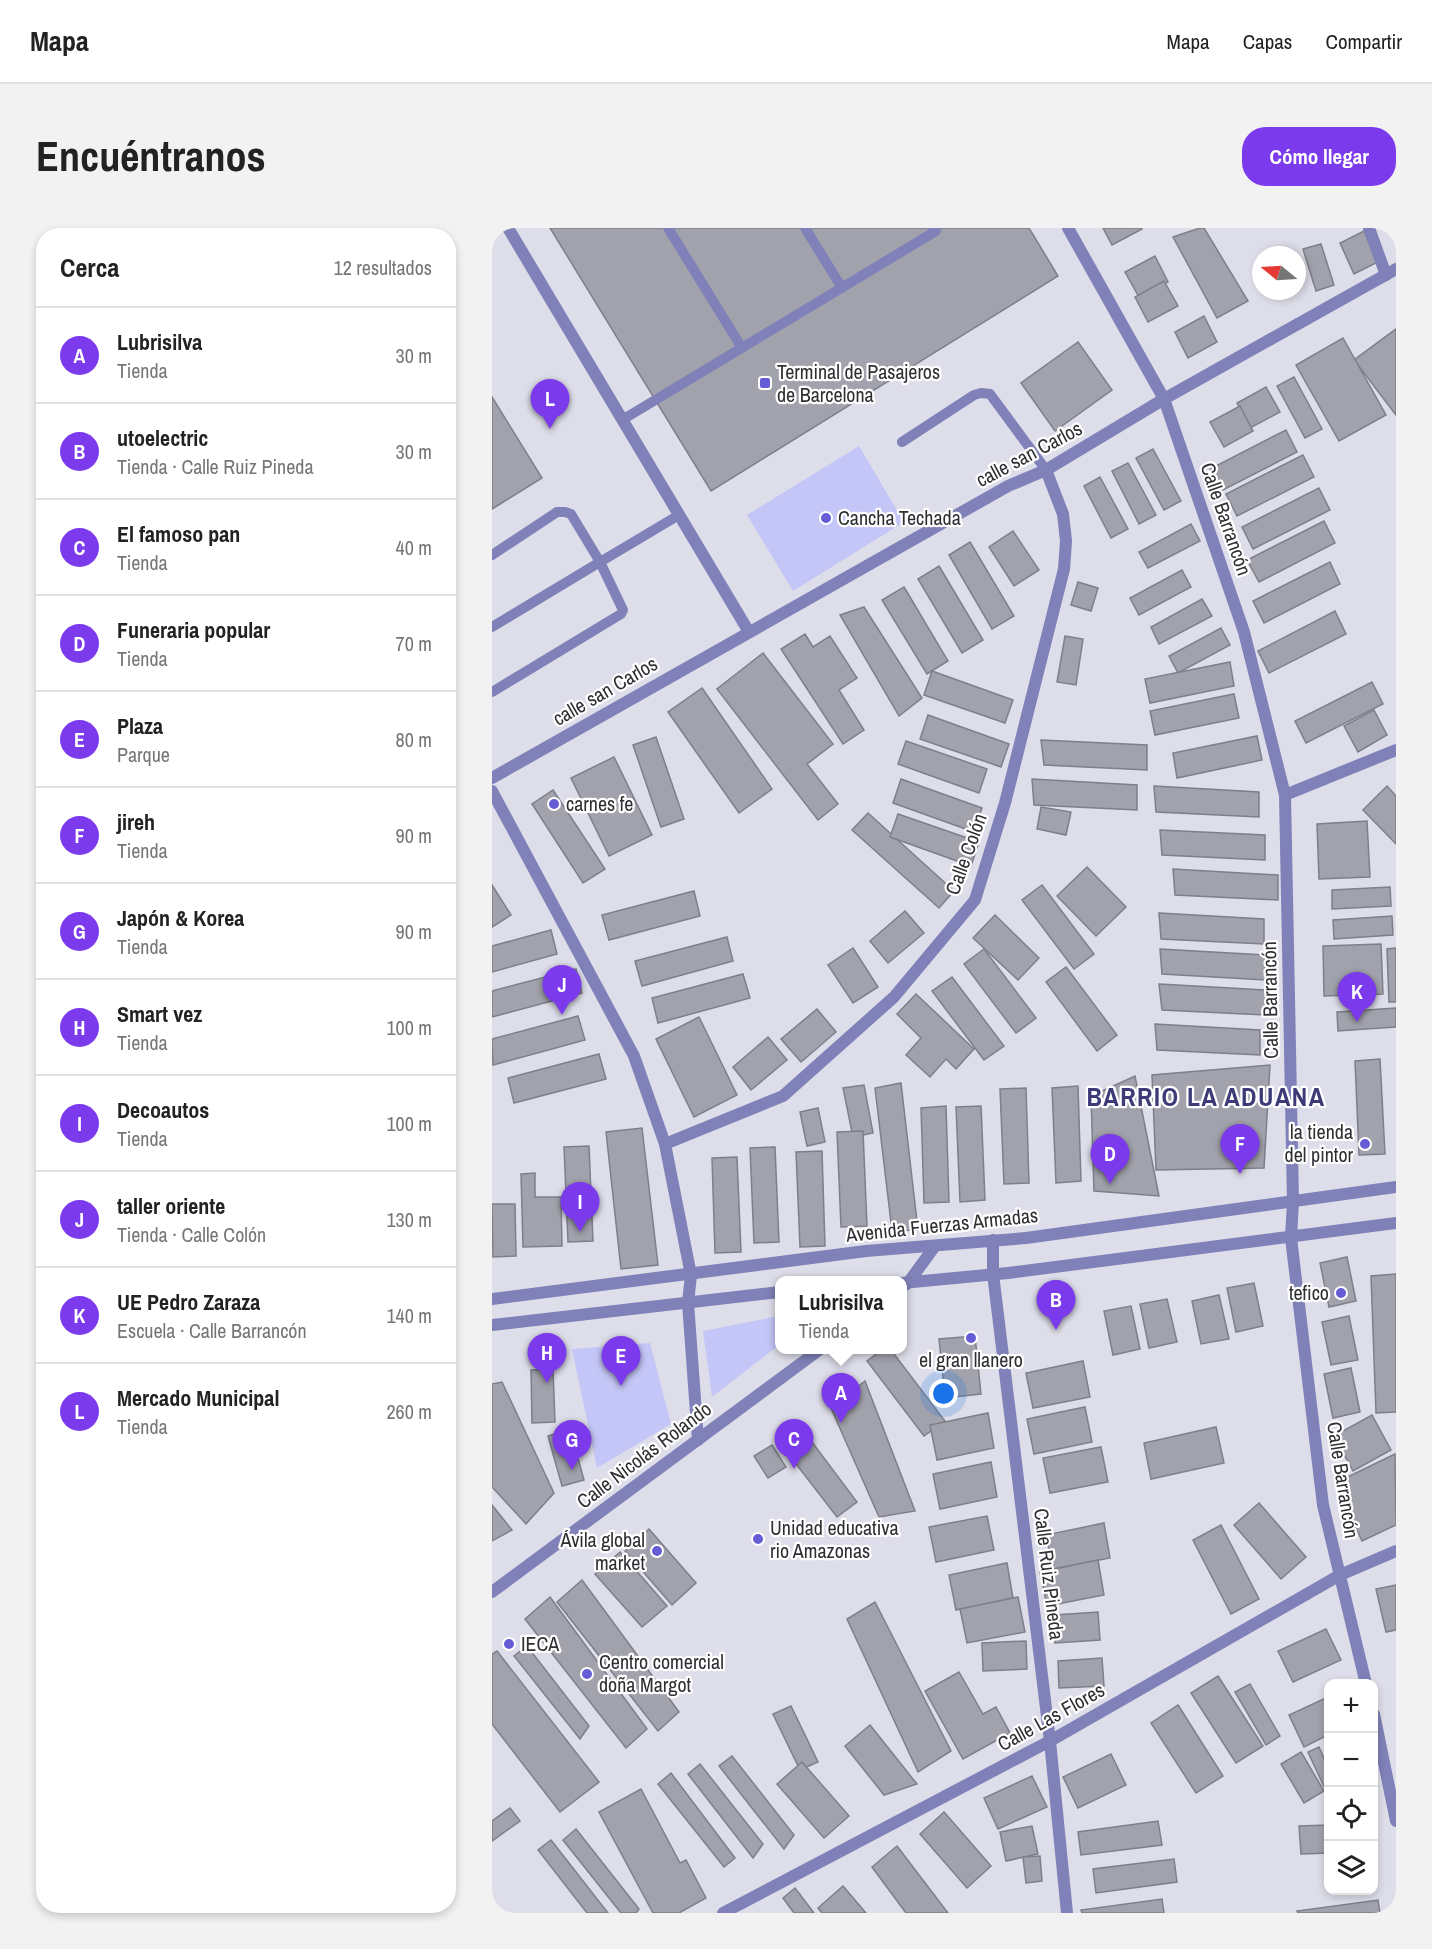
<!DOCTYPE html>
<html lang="es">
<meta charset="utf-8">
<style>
:root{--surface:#fff;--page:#f2f2f2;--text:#222;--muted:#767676;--line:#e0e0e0;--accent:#7c3aed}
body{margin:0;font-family:"Archivo Narrow",sans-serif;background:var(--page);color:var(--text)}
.controls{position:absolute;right:18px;bottom:18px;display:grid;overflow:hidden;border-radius:12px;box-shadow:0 3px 9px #0003}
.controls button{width:54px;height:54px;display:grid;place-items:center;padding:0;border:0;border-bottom:2px solid var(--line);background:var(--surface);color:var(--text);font:30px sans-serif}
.compass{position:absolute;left:760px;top:18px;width:54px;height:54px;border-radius:50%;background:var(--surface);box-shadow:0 3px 9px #0003;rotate:288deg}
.you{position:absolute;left:452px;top:1166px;width:21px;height:21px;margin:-15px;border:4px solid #fff;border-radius:50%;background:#1a73e8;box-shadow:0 0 0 9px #1a73e833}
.badge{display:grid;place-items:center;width:39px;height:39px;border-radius:50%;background:var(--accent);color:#fff;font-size:20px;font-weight:700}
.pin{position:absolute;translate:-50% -50px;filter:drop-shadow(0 2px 3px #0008)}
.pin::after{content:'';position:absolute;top:32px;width:21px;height:18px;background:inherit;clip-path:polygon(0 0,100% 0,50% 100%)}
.popup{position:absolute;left:283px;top:1048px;width:132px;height:78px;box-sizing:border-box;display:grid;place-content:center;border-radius:12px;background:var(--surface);filter:drop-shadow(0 2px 4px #0005);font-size:20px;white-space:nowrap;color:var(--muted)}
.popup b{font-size:22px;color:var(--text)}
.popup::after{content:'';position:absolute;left:50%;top:100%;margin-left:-12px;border:12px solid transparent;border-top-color:var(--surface)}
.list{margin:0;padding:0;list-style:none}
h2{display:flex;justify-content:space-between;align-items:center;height:78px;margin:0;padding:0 24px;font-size:26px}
h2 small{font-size:20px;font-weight:400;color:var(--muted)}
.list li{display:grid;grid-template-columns:39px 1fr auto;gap:18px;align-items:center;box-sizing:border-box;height:96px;padding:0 24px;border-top:2px solid var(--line)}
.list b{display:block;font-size:22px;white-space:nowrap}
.list p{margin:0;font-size:20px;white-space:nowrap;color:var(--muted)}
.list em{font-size:20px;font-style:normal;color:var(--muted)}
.icon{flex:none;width:33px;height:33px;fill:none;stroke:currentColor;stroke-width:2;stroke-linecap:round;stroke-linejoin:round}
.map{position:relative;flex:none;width:904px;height:1685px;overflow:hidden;border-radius:24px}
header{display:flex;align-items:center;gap:36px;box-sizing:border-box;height:84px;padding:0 30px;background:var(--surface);border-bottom:2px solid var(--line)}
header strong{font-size:28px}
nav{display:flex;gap:33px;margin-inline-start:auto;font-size:21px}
.intro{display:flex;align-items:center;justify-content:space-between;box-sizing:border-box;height:144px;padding:0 36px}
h1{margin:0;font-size:42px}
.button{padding:15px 27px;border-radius:24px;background:var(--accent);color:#fff;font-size:21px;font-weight:700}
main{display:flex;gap:36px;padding:0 36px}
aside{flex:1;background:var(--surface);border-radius:24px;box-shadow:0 3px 9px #0003}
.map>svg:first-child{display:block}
.green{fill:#c4c6f7}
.building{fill:#a1a2ac;stroke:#7e7f89;stroke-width:1.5}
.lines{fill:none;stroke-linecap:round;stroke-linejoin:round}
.service{stroke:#7f81b8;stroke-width:10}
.minor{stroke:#7f81b8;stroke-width:12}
.tertiary{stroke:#7f81b8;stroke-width:12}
.poi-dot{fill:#665cd5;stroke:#fff;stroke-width:2}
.labels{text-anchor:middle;stroke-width:4.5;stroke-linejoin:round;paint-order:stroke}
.poi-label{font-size:20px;fill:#2e2f33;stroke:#fff;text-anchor:start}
.street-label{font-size:20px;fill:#2e2f33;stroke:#fff}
.district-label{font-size:26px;font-weight:bold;letter-spacing:1.5px;fill:#3d3b77;stroke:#fff}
</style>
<header>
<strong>Mapa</strong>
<nav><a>Mapa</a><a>Capas</a><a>Compartir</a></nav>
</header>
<div class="intro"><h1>Encuéntranos</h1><a class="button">Cómo llegar</a></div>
<main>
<aside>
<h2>Cerca<small>12 resultados</small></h2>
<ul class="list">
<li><span class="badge">A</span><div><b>Lubrisilva</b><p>Tienda</p></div><em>30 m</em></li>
<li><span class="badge">B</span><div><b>utoelectric</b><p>Tienda · Calle Ruiz Pineda</p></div><em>30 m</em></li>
<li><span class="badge">C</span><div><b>El famoso pan</b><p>Tienda</p></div><em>40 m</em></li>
<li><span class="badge">D</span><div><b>Funeraria popular</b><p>Tienda</p></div><em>70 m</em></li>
<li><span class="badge">E</span><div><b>Plaza</b><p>Parque</p></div><em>80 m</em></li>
<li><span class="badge">F</span><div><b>jireh</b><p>Tienda</p></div><em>90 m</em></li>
<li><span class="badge">G</span><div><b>Japón &amp; Korea</b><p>Tienda</p></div><em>90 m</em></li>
<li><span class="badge">H</span><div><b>Smart vez</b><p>Tienda</p></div><em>100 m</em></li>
<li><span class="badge">I</span><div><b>Decoautos</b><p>Tienda</p></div><em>100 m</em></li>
<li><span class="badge">J</span><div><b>taller oriente</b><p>Tienda · Calle Colón</p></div><em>130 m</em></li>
<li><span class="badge">K</span><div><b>UE Pedro Zaraza</b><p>Escuela · Calle Barrancón</p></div><em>140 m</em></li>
<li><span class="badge">L</span><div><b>Mercado Municipal</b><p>Tienda</p></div><em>260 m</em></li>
</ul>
</aside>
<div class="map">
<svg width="904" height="1685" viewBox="0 0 904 1685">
<rect width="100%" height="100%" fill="#dddee9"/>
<g class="green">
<path d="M367 218 412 294 301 363 255 287Z"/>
<path d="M287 1088V1117L220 1169 211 1103Z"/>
<path d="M158 1115 179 1196 105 1240 80 1121Z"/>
</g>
<g class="building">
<path d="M58 0H537L566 48 219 263Z"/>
<path d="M611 0H649L650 1 620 17Z"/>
<path d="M708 0H712L756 73 725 90 681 9Z"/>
<path d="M872 3 886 34 862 46 848 15Z"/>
<path d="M829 16 842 57 824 63 811 21Z"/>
<path d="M663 28 676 54 647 69 633 44Z"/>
<path d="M672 53 686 78 656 94 643 69Z"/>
<path d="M712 88 725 114 696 130 683 104Z"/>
<path d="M904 101V187L862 132Z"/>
<path d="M851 110 894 187 847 213 804 137Z"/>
<path d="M586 114 620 162 563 203 529 155Z"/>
<path d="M802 149 830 201 813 210 785 158Z"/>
<path d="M774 159 788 184 758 200 745 175Z"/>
<path d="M0 169 50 250 0 281Z"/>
<path d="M748 178 761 203 732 219 718 194Z"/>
<path d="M794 202 805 224 729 263 718 241Z"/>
<path d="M661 221 689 273 672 282 644 230Z"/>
<path d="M811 227 822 249 745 288 734 266Z"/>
<path d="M636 235 664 287 647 296 620 243Z"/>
<path d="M608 249 636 301 619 310 592 258Z"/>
<path d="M827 260 838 282 761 321 750 299Z"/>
<path d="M832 293 843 315 767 354 755 332Z"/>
<path d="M699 296 708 313 656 340 647 324Z"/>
<path d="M521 303 547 342 522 358 497 319Z"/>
<path d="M478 314 522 388 500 401 457 327Z"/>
<path d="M838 334 848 356 772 395 761 373Z"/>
<path d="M447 338 491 412 470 425 426 351Z"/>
<path d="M690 342 699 359 647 387 638 370Z"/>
<path d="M586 354 606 360 599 383 579 377Z"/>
<path d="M412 359 456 433 435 446 390 372Z"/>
<path d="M710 371 720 388 667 416 659 399Z"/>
<path d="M372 379 430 470 407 488 348 387Z"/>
<path d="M843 383 854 406 777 445 766 423Z"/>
<path d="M729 400 738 417 686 445 677 428Z"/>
<path d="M313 406 321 419 338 408 365 450 347 462 372 502 351 516 289 421Z"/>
<path d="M573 408 591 411 584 457 565 454Z"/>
<path d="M271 425 341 516 315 536 346 576 326 592 225 461Z"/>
<path d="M738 434 742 458 658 475 653 451Z"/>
<path d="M440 443 521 472 513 495 432 467Z"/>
<path d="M880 454 891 476 814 515 803 493Z"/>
<path d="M210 460 280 561 247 585 176 484Z"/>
<path d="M742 466 747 490 663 507 658 483Z"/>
<path d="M882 482 895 507 866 524 852 498Z"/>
<path d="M436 487 517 516 509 539 428 511Z"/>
<path d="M765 508 770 532 685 550 681 525Z"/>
<path d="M164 509 192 591 169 599 141 517Z"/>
<path d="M549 512 655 517V542L552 537Z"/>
<path d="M414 513 495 541 487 565 406 536Z"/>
<path d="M122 529 160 607 117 628 79 550Z"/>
<path d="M409 551 490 580 482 604 401 575Z"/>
<path d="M540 551 645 557V582L542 577Z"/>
<path d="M662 558 767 564V589L664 584Z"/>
<path d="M895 558 904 568V616L871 582Z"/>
<path d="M61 562 113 641 91 655 40 576Z"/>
<path d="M549 579 579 584 574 607 545 601Z"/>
<path d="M376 585 462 663 447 680 360 602Z"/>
<path d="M406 586 487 614 479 638 398 609Z"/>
<path d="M875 593 878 649 827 651 825 596Z"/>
<path d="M668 602 773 607V632L670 627Z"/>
<path d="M595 639 634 679 604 708 565 668Z"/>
<path d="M681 641 786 647V672L683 667Z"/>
<path d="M0 657 19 687 0 699Z"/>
<path d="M550 657 602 726 582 741 530 672Z"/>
<path d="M898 659 899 678 840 681V662Z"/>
<path d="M202 663 208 688 117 712 110 687Z"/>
<path d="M413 683 432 705 396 735 378 713Z"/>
<path d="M667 685 772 691V716L669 711Z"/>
<path d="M503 687 547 730 526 752 481 710Z"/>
<path d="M900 688 901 707 842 711 841 692Z"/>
<path d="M59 702 65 726 0 744V718Z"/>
<path d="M235 709 241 733 150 758 143 733Z"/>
<path d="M889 716 891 766 832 768 831 718Z"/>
<path d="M361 720 386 759 361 775 336 737Z"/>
<path d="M904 720V774H897L895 721Z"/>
<path d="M492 721 544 790 524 805 472 736Z"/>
<path d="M668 721 773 727V752L670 746Z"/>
<path d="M574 739 625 807 605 823 554 754Z"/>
<path d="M84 741 90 765 0 789V763Z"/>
<path d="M251 746 258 770 166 795 160 770Z"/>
<path d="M460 749 512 818 492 832 440 763Z"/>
<path d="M667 756 773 762V787L670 782Z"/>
<path d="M424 766 482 821 464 841 454 831 438 849 414 827 429 810 405 786Z"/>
<path d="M904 780V799L846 803 845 784Z"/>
<path d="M325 781 344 804 309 834 289 811Z"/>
<path d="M86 788 93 812 1 837 0 811Z"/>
<path d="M207 789 245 867 202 889 164 811Z"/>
<path d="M663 796 768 802V827L665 822Z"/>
<path d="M276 809 295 832 259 862 241 839Z"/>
<path d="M107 826 114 851 22 875 16 850Z"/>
<path d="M888 831 893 926 867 927 863 833Z"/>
<path d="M778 837 772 940 664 942 660 847Z"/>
<path d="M643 848 667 968 602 963 599 868Z"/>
<path d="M409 855 426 1002 400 1003 383 860Z"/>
<path d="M372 857 381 905 361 909 351 860Z"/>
<path d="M586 858 589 953 564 955 560 860Z"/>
<path d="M534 860 537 955 512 956 508 861Z"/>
<path d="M454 878 457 974 432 975 429 880Z"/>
<path d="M489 878 493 972 468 974 464 879Z"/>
<path d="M326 880 333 914 315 918 308 884Z"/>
<path d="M150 900 166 1037 129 1041 114 904Z"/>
<path d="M371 903 375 998 349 999 345 904Z"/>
<path d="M97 918 101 1013 76 1014 72 919Z"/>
<path d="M283 919 287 1014 262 1015 258 920Z"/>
<path d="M330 923 333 1018 308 1019 304 924Z"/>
<path d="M245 929 249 1024 223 1025 220 930Z"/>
<path d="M43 945V969H69L70 1018 31 1019 29 946Z"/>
<path d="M0 976H23L24 1028 1 1029Z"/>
<path d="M855 1029 864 1073 837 1079 828 1035Z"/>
<path d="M904 1046V1184L884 1185 879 1048Z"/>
<path d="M762 1055 771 1098 744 1104 735 1060Z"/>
<path d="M727 1067 737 1111 709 1116 700 1073Z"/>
<path d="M675 1071 685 1114 657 1120 648 1076Z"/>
<path d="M639 1078 648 1121 621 1127 612 1083Z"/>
<path d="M857 1088 866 1132 839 1137 830 1094Z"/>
<path d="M483 1108 489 1166 453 1170 447 1111Z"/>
<path d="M390 1122H399L453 1193 432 1208 375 1133Z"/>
<path d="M591 1133 598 1169 541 1180 534 1145Z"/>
<path d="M859 1140 868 1184 841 1190 832 1146Z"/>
<path d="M61 1141 63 1194 40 1195 39 1142Z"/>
<path d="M373 1153 423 1283 387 1289 339 1180Z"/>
<path d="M10 1154 62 1265 34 1296 0 1259V1156Z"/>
<path d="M593 1179 600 1214 542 1226 535 1191Z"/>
<path d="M496 1185 502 1220 445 1232 438 1197Z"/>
<path d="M880 1187 899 1222 861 1243 842 1208Z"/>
<path d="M308 1198 365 1274 345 1289 287 1214Z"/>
<path d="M724 1199 732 1235 659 1251 652 1215Z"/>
<path d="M78 1201 92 1252 70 1258 56 1208Z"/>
<path d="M280 1217 294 1239 276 1250 262 1228Z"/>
<path d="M609 1219 616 1254 558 1265 551 1230Z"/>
<path d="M903 1226 904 1297 870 1313 843 1255Z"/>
<path d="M499 1234 505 1269 448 1281 441 1246Z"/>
<path d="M767 1275 814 1329 789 1351 742 1297Z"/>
<path d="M0 1277 20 1302 0 1313Z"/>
<path d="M495 1288 502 1322 444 1334 437 1299Z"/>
<path d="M612 1295 618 1330 561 1341 554 1307Z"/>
<path d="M729 1297 767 1371 739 1386 701 1312Z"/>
<path d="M157 1301 204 1355 180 1377 133 1323Z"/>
<path d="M128 1324 175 1378 150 1399 103 1346Z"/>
<path d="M606 1332 612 1367 555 1378 548 1344Z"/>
<path d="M515 1335 521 1370 464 1382 457 1347Z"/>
<path d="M90 1352 187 1484 166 1503 65 1374Z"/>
<path d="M904 1357V1402L894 1404 884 1361Z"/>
<path d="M58 1369 155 1501 134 1520 33 1391Z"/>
<path d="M526 1369 533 1404 475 1415 468 1381Z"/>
<path d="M383 1374 459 1523 426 1544 355 1391Z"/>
<path d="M606 1384 608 1412 563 1415 562 1387Z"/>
<path d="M834 1401 849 1432 801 1454 786 1423Z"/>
<path d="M534 1413 535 1441 491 1443 490 1415Z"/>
<path d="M35 1418 97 1498 88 1511 22 1428Z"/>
<path d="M5 1423 107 1554 68 1584 0 1496V1426Z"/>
<path d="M610 1430 612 1458 567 1460 566 1433Z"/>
<path d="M467 1444 491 1486 504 1479 518 1505 471 1531 433 1463Z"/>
<path d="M726 1448 771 1518 744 1535 699 1465Z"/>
<path d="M758 1456 788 1508 774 1517 743 1464Z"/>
<path d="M836 1469V1507L812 1519 797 1487Z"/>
<path d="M686 1477 731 1548 704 1565 659 1495Z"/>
<path d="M299 1478 326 1534 308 1542 281 1486Z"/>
<path d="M378 1497 425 1556 392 1567 353 1518Z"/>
<path d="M827 1519 835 1537H836V1562L834 1563 816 1524Z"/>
<path d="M809 1524 832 1563 812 1575 789 1536Z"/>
<path d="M619 1526 634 1557 586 1580 571 1549Z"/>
<path d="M240 1528 302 1607 292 1621 227 1538Z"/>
<path d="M310 1534 357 1588 332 1610 285 1556Z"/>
<path d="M208 1536 271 1616 261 1630 196 1546Z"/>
<path d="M179 1545 243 1630 232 1639 166 1556Z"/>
<path d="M540 1548 555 1579 506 1601 492 1570Z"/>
<path d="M149 1561 188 1635 194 1632 214 1670 187 1685H161L107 1584Z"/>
<path d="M18 1580 28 1593 0 1613V1593Z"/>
<path d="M452 1584 499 1638 475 1660 428 1606Z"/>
<path d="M666 1593 670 1617 589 1627 586 1604Z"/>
<path d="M836 1597V1625L809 1626 807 1598Z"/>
<path d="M540 1598 546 1626 514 1633 508 1604Z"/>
<path d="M84 1601 147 1681 144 1685H129L71 1612Z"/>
<path d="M59 1612 116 1685H95L46 1622Z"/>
<path d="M405 1618 456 1685H414L380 1639Z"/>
<path d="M548 1628 550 1653 534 1655 531 1629Z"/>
<path d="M682 1631 685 1654 604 1665 601 1641Z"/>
<path d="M351 1658 374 1685H330L326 1680Z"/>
<path d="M303 1660 322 1685H302L291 1670Z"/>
<path d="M670 1671 672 1685H590L589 1682Z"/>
<path d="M886 1672 888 1685H806L805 1683Z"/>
</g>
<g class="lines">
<g class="service">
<path d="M176 0 250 120"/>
<path d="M313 0 350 60"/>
<path d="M130 192 444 3 442 0"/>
<path d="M410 214 482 167 489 165 498 166 554 242"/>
<path d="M0 327 65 284H73L79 286 108 334 0 399"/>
<path d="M0 464 129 386 131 382 108 334 187 287"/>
</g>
<g class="minor">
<path d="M16 0 257 404"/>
<path d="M576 0 672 171 752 404 793 567 801 973 799 1010 831 1277 874 1456"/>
<path d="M877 0 894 47"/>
<path d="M0 550 516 258 554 242 672 171 904 41"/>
<path d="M0 563 142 828 173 916 199 1047 196 1075 206 1212"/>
<path d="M793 567 904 522"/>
<path d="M173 916 291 868 402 769 483 672 513 575 572 341 574 313 571 286 554 242"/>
<path d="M501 1012V1046L558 1513 575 1685"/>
<path d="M410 1059 416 1055 443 1018"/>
<path d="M0 1364 327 1122"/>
<path d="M882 1486 904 1593"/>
<path d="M231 1685 558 1513 848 1347 904 1323"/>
</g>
<g class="tertiary">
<path d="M410 1055 516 1045 904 995"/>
<path d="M0 1071 374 1023 534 1010 904 959"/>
<path d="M0 1097 288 1064"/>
</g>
</g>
<g class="poi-dot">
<rect x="267" y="149" width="12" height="12" rx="3"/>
<circle cx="334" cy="290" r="6"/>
<circle cx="62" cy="576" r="6"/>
<circle cx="873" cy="916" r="6"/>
<circle cx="849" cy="1065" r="6"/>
<circle cx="479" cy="1110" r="6"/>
<circle cx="266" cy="1311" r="6"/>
<circle cx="165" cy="1323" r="6"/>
<circle cx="17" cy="1416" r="6"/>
<circle cx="95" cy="1446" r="6"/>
</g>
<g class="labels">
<g class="poi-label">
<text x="285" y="151">Terminal de Pasajeros<tspan x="285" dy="23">de Barcelona</tspan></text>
<text x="346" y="297">Cancha Techada</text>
<text x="74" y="583">carnes fe</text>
<text x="861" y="911" text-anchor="end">la tienda<tspan x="861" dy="23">del pintor</tspan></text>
<text x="837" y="1072" text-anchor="end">tefico</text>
<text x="479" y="1139" text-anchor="middle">el gran llanero</text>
<text x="278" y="1307">Unidad educativa<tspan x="278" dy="23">rio Amazonas</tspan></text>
<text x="153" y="1319" text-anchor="end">Ávila global<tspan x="153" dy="23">market</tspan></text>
<text x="29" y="1423">IECA</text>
<text x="107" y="1441">Centro comercial<tspan x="107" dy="23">doña Margot</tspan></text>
</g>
<g class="street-label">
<text transform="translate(537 226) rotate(-28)" y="7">calle san Carlos</text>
<text transform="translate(734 291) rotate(71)" y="7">Calle Barrancón</text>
<text transform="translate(113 463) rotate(-30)" y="7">calle san Carlos</text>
<text transform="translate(474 626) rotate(-70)" y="7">Calle Colón</text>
<text transform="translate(778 772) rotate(-91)" y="7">Calle Barrancón</text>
<text transform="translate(450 997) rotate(-6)" y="7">Avenida Fuerzas Armadas</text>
<text transform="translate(152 1227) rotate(-37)" y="7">Calle Nicolás Rolando</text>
<text transform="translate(851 1252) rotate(81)" y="7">Calle Barrancón</text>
<text transform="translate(557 1346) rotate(83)" y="7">Calle Ruiz Pineda</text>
<text transform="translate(559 1489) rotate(-29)" y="7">Calle Las Flores</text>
</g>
<g class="district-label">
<text x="714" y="878">BARRIO LA ADUANA</text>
</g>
</g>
</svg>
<div class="controls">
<button>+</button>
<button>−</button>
<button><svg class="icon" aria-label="locate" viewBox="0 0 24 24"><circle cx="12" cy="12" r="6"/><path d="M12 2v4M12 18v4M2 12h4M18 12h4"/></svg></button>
<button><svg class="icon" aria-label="layers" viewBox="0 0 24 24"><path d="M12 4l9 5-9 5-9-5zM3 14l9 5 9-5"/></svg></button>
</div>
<svg class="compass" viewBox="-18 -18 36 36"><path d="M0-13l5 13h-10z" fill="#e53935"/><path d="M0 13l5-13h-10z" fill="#767676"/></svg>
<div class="you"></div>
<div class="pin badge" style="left:349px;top:1195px">A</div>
<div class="popup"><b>Lubrisilva</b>Tienda</div>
<div class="pin badge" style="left:564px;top:1102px">B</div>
<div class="pin badge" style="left:302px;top:1241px">C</div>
<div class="pin badge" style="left:618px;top:956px">D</div>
<div class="pin badge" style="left:129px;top:1158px">E</div>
<div class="pin badge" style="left:748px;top:946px">F</div>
<div class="pin badge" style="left:80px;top:1242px">G</div>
<div class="pin badge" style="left:55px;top:1155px">H</div>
<div class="pin badge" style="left:88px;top:1004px">I</div>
<div class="pin badge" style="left:70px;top:787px">J</div>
<div class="pin badge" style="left:865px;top:794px">K</div>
<div class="pin badge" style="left:58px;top:201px">L</div>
</div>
</main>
